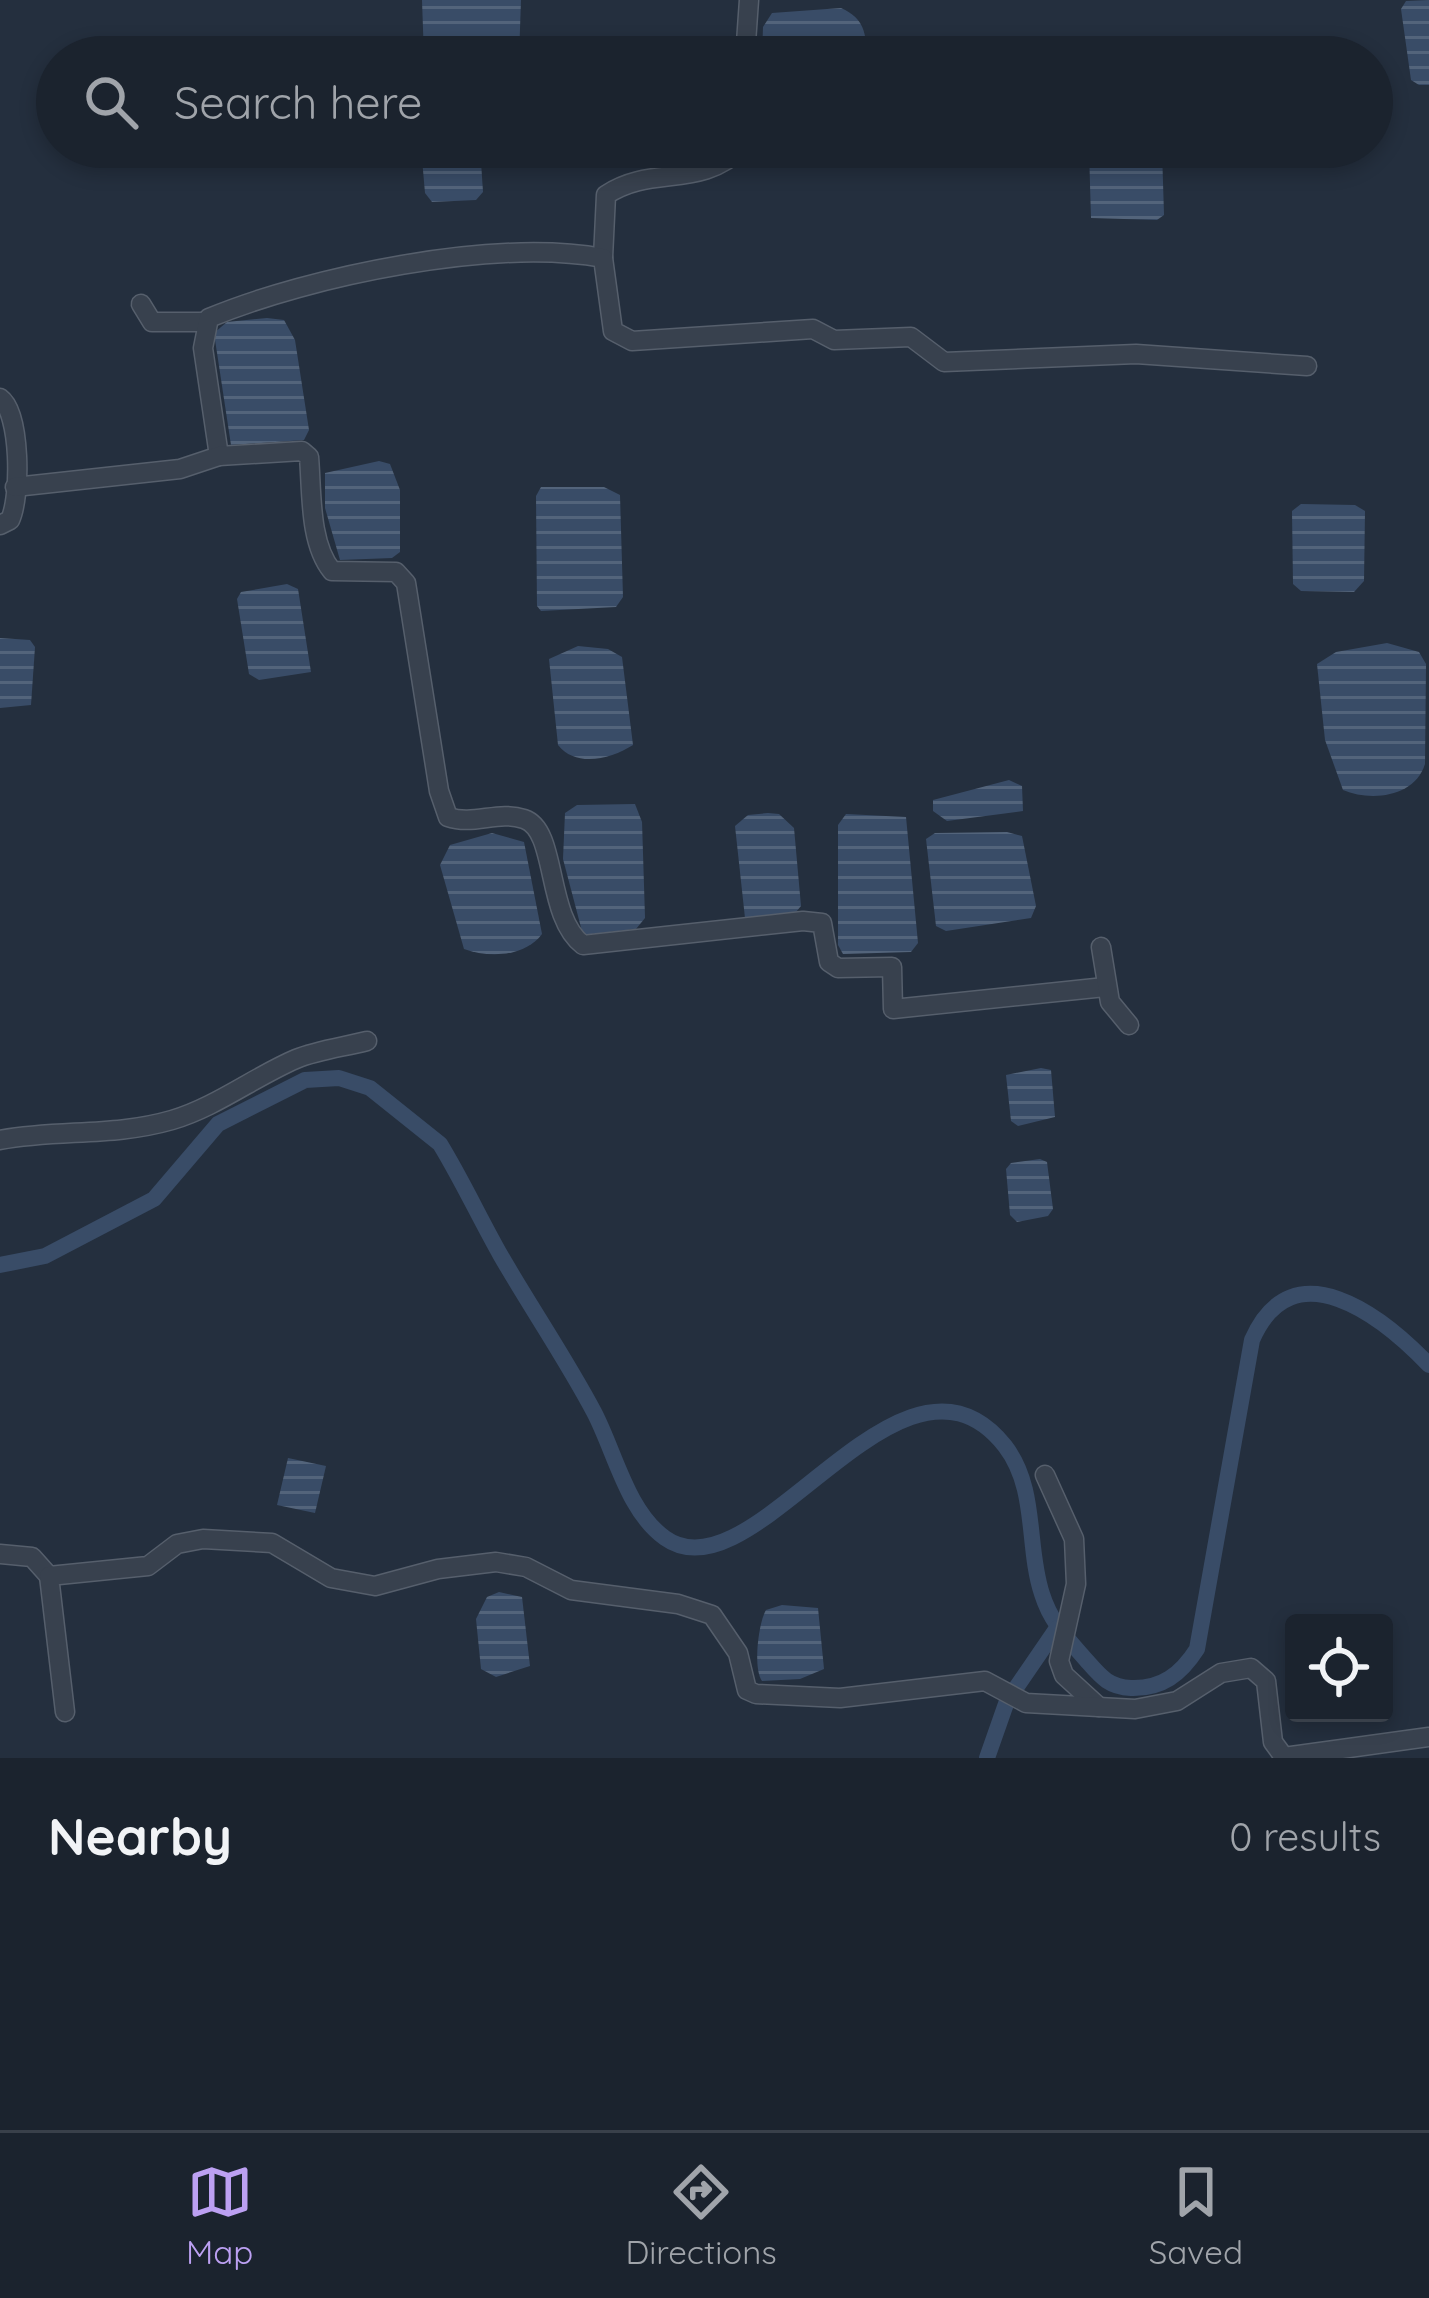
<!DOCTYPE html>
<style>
:root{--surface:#1b232e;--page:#282f3a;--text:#f1f3f6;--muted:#a0a4aa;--line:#39404a;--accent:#bca0f2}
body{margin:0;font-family:Quicksand,sans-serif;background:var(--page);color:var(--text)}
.controls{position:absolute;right:36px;bottom:36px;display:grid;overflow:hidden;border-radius:12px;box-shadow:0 6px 18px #0003}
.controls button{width:108px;height:108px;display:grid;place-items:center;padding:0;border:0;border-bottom:3px solid var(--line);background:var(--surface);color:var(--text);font:60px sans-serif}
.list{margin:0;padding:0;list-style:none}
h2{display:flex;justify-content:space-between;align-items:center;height:156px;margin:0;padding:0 48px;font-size:51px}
h2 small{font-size:39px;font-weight:400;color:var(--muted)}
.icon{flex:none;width:66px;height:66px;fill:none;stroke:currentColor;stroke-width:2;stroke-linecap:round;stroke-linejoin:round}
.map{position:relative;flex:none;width:1429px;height:1758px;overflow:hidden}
.search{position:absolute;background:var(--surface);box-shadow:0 6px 18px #0003;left:36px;right:36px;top:36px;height:132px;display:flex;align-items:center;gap:30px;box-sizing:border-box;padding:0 42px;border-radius:66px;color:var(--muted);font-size:45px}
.sheet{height:372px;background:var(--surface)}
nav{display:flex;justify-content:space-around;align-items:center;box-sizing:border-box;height:168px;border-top:3px solid var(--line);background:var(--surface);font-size:33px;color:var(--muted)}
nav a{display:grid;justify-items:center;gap:6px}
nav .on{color:var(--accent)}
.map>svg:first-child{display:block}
.water{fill:url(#water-rules)}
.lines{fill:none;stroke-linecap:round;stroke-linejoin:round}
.canal{stroke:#394c67;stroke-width:16}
.street-casing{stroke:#565f6c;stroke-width:21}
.street{stroke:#38414e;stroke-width:18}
</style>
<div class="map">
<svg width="1429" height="1758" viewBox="0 0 1429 1758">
<defs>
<pattern id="water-rules" width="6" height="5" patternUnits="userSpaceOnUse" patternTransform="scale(3)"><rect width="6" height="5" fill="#394c67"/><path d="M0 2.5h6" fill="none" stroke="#53647b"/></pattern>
</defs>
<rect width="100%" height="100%" fill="#242f3e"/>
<g class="water">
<path d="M422 0H521L519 57H424Z"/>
<path d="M1429 0V85H1419L1411 80 1401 9 1406 1Z"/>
<path d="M841 8C865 19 865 32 868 57H762L763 27 772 13Z"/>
<path d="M421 147H480L483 192 476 200 432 202 425 193Z"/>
<path d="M1089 150 1162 151 1164 215 1157 220 1091 218Z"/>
<path d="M267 318 284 320 295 340 309 430 304 440 231 445 214 333 227 322Z"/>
<path d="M379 461 390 464 400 490V552L392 558 340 560 325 508V473Z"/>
<path d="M541 487H604L620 495 623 597 616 607 541 611 537 606 536 496Z"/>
<path d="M1301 504 1355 505 1365 511 1364 581 1354 592 1301 591 1293 584 1292 511Z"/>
<path d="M287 584 298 589 311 672 259 680 249 674 237 599 241 592Z"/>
<path d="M0 638 30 640 35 647 31 705 0 708Z"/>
<path d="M1387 643 1419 652 1426 664 1425 764C1415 797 1371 802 1343 790L1325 740 1317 664 1336 652Z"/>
<path d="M578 646 608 649 622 657 633 745C611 759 576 768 558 745L549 659Z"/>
<path d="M1009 780 1022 786 1023 811 947 821 933 811V800Z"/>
<path d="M635 804 642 822 645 918 636 929 583 935 563 859 565 813 577 805Z"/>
<path d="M768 813 779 814 794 828 801 906 796 912 745 918 735 826 748 815Z"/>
<path d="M846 814 906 817 918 943 911 952 843 954 838 945V825Z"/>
<path d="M1007 832 1022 836 1036 906 1031 918 946 931 936 926 926 839 935 833Z"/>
<path d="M492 833 524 842 542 934C525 957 489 958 464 949L440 865 450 845Z"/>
<path d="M1041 1068 1051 1070 1055 1117 1018 1126 1011 1121 1006 1075Z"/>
<path d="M1040 1159 1047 1162 1053 1209 1048 1216 1017 1222 1010 1215 1006 1169 1011 1163Z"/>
<path d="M288 1458 326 1466 315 1513 277 1505Z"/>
<path d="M499 1592 522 1597 530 1666 496 1677 481 1669 476 1619 487 1597Z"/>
<path d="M782 1605 818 1608 824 1669 800 1679 762 1681C753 1669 758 1624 766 1610Z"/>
</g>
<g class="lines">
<g class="canal">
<path d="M0 1265 45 1256 154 1199 218 1124 305 1080 339 1078 370 1088 440 1144C462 1180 480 1219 501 1256 531 1308 566 1359 594 1412 615 1452 627 1511 665 1538 755 1603 901 1315 1005 1446 1038 1489 1026 1546 1042 1594 1051 1623 1068 1639 1087 1661 1101 1677 1109 1687 1131 1688 1162 1689 1181 1674 1197 1649L1252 1340C1293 1246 1383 1317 1429 1365"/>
<path d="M987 1758 1007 1701 1057 1628"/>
</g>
<g class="street-casing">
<g id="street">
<path d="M745 57 749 0"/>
<path d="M603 258 606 195C653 164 699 190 743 147"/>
<path d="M141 304 152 322H206"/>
<path d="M0 398C21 413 21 497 10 520L0 525"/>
<path d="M219 456 203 348 209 318C310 276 494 238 603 258L613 331 632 341 813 329 834 340 911 337 944 362 1136 354 1307 366"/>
<path d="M15 487 180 469 219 456 302 451 309 457C312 492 309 543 332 571L396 572 406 583 439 791 448 817C474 826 498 810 524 819 558 830 545 916 583 945L803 921 822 923 829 962 838 968 892 967 893 1009 1105 987"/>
<path d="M1101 947 1110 1002 1129 1025"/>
<path d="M0 1140C60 1129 113 1137 172 1120 216 1107 254 1077 296 1059 318 1050 344 1047 367 1041"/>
<path d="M1045 1475 1074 1539 1076 1584 1059 1661 1064 1675 1099 1707"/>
<path d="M0 1554 32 1557 49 1576"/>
<path d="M65 1712 49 1576 148 1566 177 1544 203 1539 272 1543 331 1578 375 1586 438 1569 496 1562 526 1567 571 1590 678 1604 712 1615 738 1653 747 1690 756 1694 840 1698 985 1681 1026 1703 1135 1709 1177 1701 1221 1673 1251 1668 1266 1681 1273 1742 1284 1757 1429 1737"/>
</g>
</g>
<use href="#street" class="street"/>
</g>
</svg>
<div class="controls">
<button><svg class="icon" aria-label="locate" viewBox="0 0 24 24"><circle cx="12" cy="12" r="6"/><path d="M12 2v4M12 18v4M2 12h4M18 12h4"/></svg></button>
</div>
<div class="search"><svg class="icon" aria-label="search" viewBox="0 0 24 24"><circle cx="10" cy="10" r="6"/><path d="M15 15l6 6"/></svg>Search here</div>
</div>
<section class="sheet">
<h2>Nearby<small>0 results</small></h2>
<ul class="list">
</ul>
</section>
<nav>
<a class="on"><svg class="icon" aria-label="map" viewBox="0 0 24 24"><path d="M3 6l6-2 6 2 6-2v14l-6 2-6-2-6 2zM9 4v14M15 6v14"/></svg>Map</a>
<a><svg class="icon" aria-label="directions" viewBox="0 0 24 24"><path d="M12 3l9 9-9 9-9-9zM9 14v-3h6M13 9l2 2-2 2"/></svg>Directions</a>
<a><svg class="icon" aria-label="saved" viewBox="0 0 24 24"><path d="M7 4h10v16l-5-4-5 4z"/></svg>Saved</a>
</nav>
